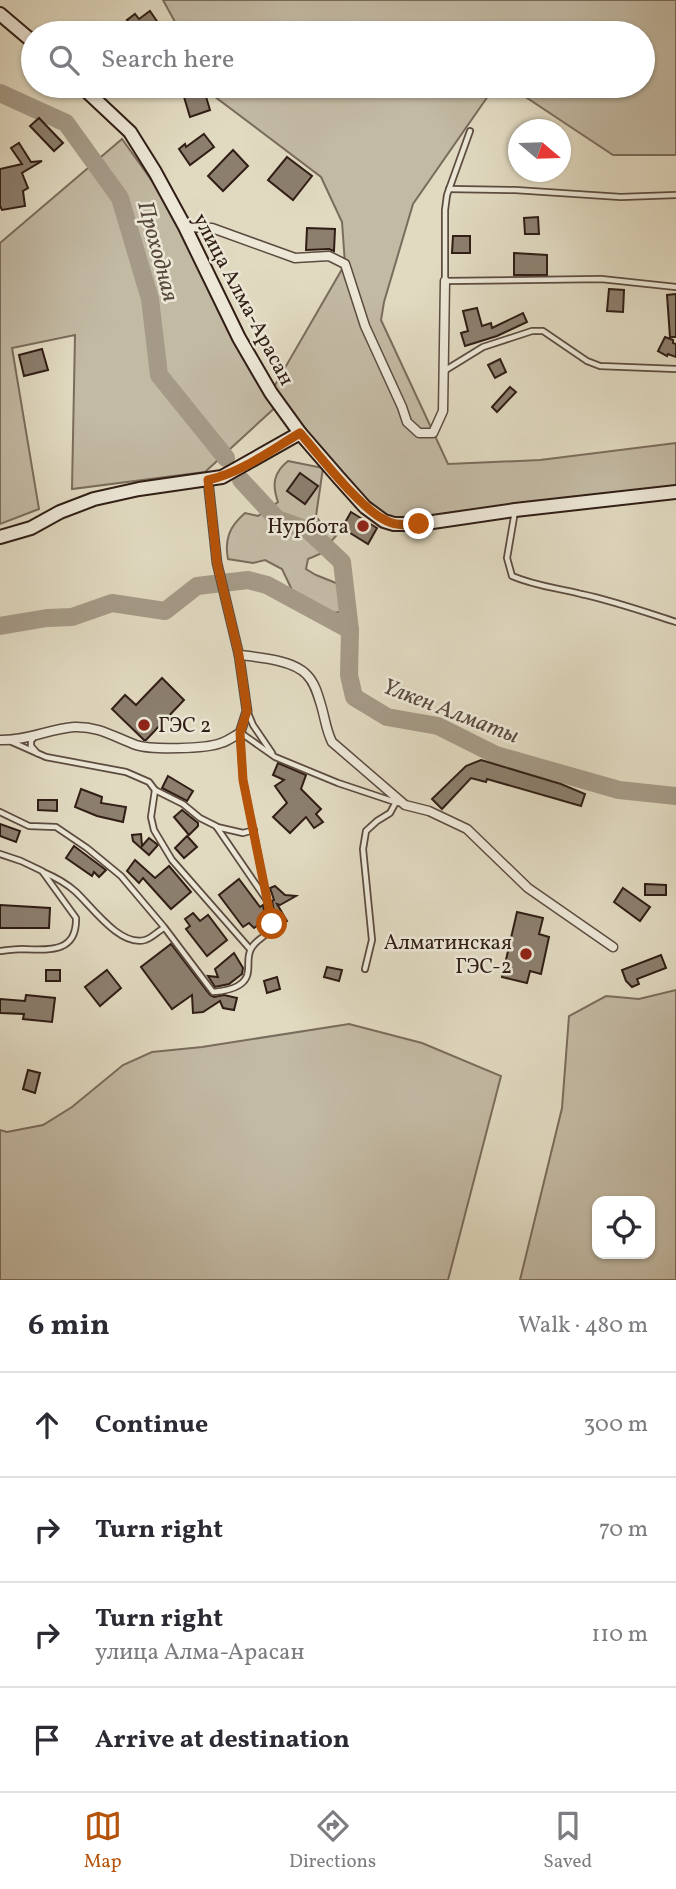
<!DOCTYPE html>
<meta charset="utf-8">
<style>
:root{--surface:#fff;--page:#f2f2f3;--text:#2b2b33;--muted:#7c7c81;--line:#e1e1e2;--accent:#b45309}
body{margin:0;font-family:Vollkorn,serif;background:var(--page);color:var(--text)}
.controls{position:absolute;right:21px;bottom:21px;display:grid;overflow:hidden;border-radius:14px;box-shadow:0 2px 5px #0004}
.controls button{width:63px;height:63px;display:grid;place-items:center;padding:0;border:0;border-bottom:2px solid var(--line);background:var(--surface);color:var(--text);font:35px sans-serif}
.compass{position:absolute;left:508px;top:119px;width:63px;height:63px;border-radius:50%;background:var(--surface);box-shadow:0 2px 5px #0004;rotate:109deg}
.stop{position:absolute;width:21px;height:21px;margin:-16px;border:5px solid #b45309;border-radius:50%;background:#fff}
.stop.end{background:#b45309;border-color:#fff;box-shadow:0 2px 7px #0008}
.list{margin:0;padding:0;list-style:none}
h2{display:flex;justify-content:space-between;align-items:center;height:91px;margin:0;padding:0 28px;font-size:30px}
h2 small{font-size:23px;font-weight:400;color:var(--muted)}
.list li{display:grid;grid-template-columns:46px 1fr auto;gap:21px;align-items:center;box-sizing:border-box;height:105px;padding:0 28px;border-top:2px solid var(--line)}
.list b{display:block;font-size:26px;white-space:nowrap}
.list p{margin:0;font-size:23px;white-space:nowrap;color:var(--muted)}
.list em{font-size:23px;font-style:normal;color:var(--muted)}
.icon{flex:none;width:38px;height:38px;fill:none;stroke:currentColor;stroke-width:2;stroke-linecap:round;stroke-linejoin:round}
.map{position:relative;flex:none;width:676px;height:1280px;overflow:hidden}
.search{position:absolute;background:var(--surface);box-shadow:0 2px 5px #0004;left:21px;right:21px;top:21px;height:77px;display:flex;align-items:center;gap:18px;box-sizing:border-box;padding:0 24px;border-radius:38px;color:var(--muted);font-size:26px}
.sheet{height:511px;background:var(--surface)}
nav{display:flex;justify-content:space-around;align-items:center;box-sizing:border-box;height:98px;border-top:2px solid var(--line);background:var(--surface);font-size:19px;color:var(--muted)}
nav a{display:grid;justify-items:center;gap:4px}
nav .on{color:var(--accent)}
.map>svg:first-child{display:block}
.green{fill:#c3baa4;stroke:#7a6c5c;stroke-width:2;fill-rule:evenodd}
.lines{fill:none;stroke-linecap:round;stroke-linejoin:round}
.river{stroke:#a59a87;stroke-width:18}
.building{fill:#8c7f6e;stroke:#301d15;stroke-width:2}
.lane-casing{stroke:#5c4c40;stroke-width:8}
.street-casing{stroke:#5c4c40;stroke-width:11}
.secondary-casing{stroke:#301d15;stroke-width:16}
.lane{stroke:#ece7d7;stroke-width:4.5}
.street{stroke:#ece7d7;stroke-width:8}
.secondary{stroke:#ece7d7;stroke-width:12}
.route{stroke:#b45309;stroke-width:9}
.poi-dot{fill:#8f2418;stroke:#ece7d7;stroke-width:2.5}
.labels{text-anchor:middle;stroke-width:5;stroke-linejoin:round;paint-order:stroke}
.street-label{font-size:21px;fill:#301d15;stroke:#ece7d7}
.poi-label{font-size:21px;fill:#301d15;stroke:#ece7d7;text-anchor:end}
.water-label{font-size:23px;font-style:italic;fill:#59493d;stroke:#ece7d7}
</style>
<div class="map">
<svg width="676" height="1280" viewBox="0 0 676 1280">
<rect width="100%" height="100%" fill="#e1dac1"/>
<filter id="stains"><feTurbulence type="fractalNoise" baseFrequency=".00286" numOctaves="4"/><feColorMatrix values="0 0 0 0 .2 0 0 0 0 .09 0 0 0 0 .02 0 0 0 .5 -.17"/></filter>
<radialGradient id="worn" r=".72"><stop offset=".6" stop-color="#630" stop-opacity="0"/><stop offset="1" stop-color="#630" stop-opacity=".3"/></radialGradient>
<g class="green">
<path d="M163 0H676V155H613L509 86H643V33H181Z"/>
<path d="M209 86H495L413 204 384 302 381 320 448 464 540 460 676 443V492L419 524 384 521 279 404 205 472 72 489 75 335 12 348 39 509 0 524V243L122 139 185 227 271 392 345 264 342 222 321 177 214 96Z"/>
<path d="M288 461 323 468 316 516 323 526 336 536 320 554 308 559 306 569 316 575 341 585 340 612 332 613 292 590 282 569 265 560 253 563 228 559C224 539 230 526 245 513L258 516 278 502C272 485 273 473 288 461Z"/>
<path d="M676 990V1280H520L562 1108 569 1016 606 996 639 999ZM597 1201H650V1254H597Z"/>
<path d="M349 1024 422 1043 501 1076 448 1280H0V1130L7 1132 43 1125 72 1107 123 1065 152 1052 202 1047Z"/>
</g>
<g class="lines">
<g class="river">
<path d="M0 93 66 123 120 198 150 299 159 375 226 458"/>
<path d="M241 480 277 519 308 530 342 562 350 630"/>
<path d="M0 626 47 618 72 617 112 603 165 611 197 586 248 580 267 585 350 630 349 675 354 697 387 717 438 726 496 755 619 790 676 796"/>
</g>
</g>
<g class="building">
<path d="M150 11 165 33H137L127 20 135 14 139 19Z"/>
<path d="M204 90 210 110 190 117 184 97Z"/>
<path d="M39 118 63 143 54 151 30 126Z"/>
<path d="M204 134 214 147 190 165 179 149 185 144 186 147Z"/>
<path d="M19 143 31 162 42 161 22 173 28 188 23 191 25 206 2 210 0 206V169L22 164 11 148Z"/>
<path d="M233 150 248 166 223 191 208 176Z"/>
<path d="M287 157 312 176 293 200 268 180Z"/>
<path d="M538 217 539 234H525L524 218Z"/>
<path d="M307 228 335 229 334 251 329 249 306 250Z"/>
<path d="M453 236H470V253H452Z"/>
<path d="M514 253 547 255V275H514Z"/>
<path d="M609 289 624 290 623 312 607 311Z"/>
<path d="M676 294V337H670L667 295Z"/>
<path d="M477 308 482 326 491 323 492 328 523 313 527 322 497 336 465 346 461 333 468 331 463 311Z"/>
<path d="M665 337 673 340V343L676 344V357L668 354 667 356 658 351Z"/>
<path d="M42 349 48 370 24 376 19 355Z"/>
<path d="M500 359 506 372 495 378 488 365Z"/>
<path d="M510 387 516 392 497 412 492 407Z"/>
<path d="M300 473 318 486 305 504 287 491Z"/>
<path d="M351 512 377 528 368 544 342 528Z"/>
<path d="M162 678 184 700 146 740H144L112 709 125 695 136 705Z"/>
<path d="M481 760 561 784 585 794 581 806 487 779 486 782 471 778 442 809 432 799 466 766Z"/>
<path d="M278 763 306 775 301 789 321 809 316 814 323 822 314 828 306 817 290 833 273 817 287 803 275 786 284 780 273 775Z"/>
<path d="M168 776 193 791 187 801 162 788Z"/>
<path d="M81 789 102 797 101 803 126 807 123 822 97 816 75 807Z"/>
<path d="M38 800H57V811L38 810Z"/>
<path d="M182 810 198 823V826L189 835 174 817Z"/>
<path d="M0 824 20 831 16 842 0 836Z"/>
<path d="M141 834 142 846 149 838 158 845 149 855 133 841 132 835Z"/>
<path d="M187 836 197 847 184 858 175 848Z"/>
<path d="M74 846 106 870 99 877 94 872 92 876 66 858Z"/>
<path d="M135 860 155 878 169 866 191 892 171 909 143 878 139 883 127 871Z"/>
<path d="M239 879 260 907 263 905 266 919 254 928 249 923 243 927 219 895Z"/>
<path d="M645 884 666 885V895H645Z"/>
<path d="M275 886 285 895 296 896 280 905 277 904 287 921 277 926 272 901 274 900 270 888Z"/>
<path d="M623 888 650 907 640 921 614 902Z"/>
<path d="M0 905 50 908 49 928H0Z"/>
<path d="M517 912 543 918 539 934 549 937 541 974 530 971 527 983 502 977Z"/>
<path d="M193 913 200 921 208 915 227 940 207 956 186 929 190 926 185 919Z"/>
<path d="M171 944 210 995 214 997 224 995 237 998 234 1010 223 1008 220 1001 203 1012 193 1013 192 995 172 1009 141 967Z"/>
<path d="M234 953 243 968 242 974 229 984 215 987 208 976 218 977 215 969Z"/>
<path d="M661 955 666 968 637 979 639 984 632 987 626 981 622 970Z"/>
<path d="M327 967 342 970 339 981 324 977Z"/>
<rect x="46" y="970" width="14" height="11"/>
<path d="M107 970 121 988 100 1006 85 987Z"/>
<path d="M277 977 280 989 267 993 264 981Z"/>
<path d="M26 995 55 998 52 1022 23 1019 24 1014 0 1013V999L25 1001Z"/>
<path d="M28 1070 40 1073 35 1093 23 1089Z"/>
</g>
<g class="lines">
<g class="lane-casing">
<g id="lane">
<path d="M470 131 447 195 445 210V281L601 279 676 287"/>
<path d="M449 189 515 190 621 197 676 195"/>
<path d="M444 371 483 347 532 331H543L587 361 600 366 676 369"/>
<path d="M515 511 507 558 512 576C535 586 558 588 581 594 614 601 645 612 676 622"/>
<path d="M248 713 253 725 272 753"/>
<path d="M241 733 275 757 338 783 398 803"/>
<path d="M34 737 31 741V746L37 753"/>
<path d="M12 742 46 757 126 772 149 782 155 790 183 804 200 818 216 826 266 899"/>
<path d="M155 790 151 817 154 830 172 860 250 949"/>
<path d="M0 812 29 826 56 827 87 848 121 876 164 927 213 992C226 991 247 987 248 971 249 964 247 956 251 949 257 937 267 939 272 924L243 780 240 734"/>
<path d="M217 827 243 833 254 830"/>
<path d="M0 854 21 861 42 871 76 918C77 953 49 950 23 949 15 949 8 950 0 951"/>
<path d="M43 872C55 877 66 883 76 892 92 907 120 947 145 940 152 938 158 931 164 928"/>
<path d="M365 969 372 940 363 849 366 831 377 821 390 813 396 802"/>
</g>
</g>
<g class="street-casing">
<g id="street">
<path d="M185 227 212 228 295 258 329 256 345 264 365 326 402 407 407 422 419 433H433L443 411 445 281"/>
<path d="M239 655C258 657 294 660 307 675 315 683 318 695 321 705 325 718 326 730 332 742L405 805 429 811 467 829 528 888 613 947"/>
<path d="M0 740C26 741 49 729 74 727 99 726 114 737 136 745 151 750 206 749 221 743 228 741 234 736 240 733L247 711 239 655 217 563 208 480"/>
</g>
</g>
<g class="secondary-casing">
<g id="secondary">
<path d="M0 14 33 42"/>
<path d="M81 86 130 132 155 172 185 227 239 338 271 393 300 433 339 478 365 507 384 521 394 524H419L515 510 676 492"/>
<path d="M0 537 31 528 60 512 94 499 139 489 222 477 300 433"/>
</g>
</g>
<use href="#lane" class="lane"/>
<use href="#street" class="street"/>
<use href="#secondary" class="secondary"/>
</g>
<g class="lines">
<path class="route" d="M272 924 243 780 240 733 247 711 239 655 217 563 208 480C241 473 271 450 300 433 320 456 361 510 387 521 397 526 409 525 419 524"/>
</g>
<g class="poi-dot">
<circle cx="363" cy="526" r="7"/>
<circle cx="144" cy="725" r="7"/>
<circle cx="526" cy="954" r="7"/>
</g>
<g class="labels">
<g class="street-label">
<text transform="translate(244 299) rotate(62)" y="7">улица Алма-Арасан</text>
</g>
<g class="poi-label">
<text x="349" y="533">Нурбота</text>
<text x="158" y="732" text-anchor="start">ГЭС 2</text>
<text x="512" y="949">Алматинская<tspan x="512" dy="24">ГЭС-2</tspan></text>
</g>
<g class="water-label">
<text transform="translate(159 251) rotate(75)" y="8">Проходная</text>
<text transform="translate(451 710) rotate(21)" y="8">Үлкен Алматы</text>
</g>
</g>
<rect width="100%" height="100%" filter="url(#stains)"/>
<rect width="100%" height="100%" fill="url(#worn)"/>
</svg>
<div class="controls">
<button><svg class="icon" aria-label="locate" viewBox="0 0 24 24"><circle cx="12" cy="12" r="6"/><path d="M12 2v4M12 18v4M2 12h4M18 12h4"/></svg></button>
</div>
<svg class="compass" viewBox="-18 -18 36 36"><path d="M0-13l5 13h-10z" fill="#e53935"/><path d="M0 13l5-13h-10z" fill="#7c7c81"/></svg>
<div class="stop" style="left:272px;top:924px"></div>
<div class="stop end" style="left:419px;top:524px"></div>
<div class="search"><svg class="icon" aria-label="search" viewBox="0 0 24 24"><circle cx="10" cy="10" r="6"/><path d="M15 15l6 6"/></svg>Search here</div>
</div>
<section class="sheet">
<h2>6 min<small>Walk · 480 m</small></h2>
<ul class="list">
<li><svg class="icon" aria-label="ahead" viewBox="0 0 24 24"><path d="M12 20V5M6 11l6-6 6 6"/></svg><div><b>Continue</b></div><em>300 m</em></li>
<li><svg class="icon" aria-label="right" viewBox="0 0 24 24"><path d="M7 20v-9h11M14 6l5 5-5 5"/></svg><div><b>Turn right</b></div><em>70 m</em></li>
<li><svg class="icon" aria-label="right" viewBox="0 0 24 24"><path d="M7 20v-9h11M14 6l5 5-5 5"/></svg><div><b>Turn right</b><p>улица Алма-Арасан</p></div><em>110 m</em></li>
<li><svg class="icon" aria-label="arrive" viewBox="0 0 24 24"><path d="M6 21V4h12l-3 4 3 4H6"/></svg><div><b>Arrive at destination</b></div></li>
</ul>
</section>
<nav>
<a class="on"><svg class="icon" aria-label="map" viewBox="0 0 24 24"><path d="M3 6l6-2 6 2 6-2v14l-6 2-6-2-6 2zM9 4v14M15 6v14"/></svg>Map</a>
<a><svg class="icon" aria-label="directions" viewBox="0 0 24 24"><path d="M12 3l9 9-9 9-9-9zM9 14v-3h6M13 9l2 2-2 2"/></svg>Directions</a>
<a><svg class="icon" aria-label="saved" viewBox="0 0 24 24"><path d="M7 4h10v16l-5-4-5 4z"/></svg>Saved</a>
</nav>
